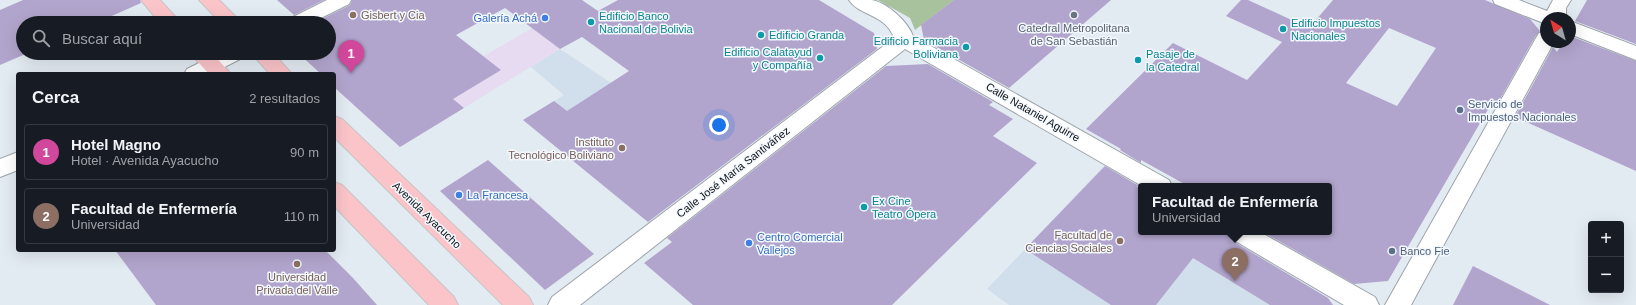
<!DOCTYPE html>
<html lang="es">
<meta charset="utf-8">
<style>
:root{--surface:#171b24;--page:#20242c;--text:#f1f3f6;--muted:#9ea1a6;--line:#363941;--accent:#9cb7ae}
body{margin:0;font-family:Arial,sans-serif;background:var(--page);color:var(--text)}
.controls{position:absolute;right:12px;bottom:12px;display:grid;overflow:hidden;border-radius:4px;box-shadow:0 4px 16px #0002}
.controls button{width:36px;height:36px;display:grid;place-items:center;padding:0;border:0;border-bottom:1px solid var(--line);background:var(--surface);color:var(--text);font:20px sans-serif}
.compass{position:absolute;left:1540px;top:12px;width:36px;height:36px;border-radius:50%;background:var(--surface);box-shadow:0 4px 16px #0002;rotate:323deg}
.you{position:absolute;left:719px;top:125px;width:14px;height:14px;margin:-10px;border:3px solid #fff;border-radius:50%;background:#1a73e8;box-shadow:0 0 0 6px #1a73e833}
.badge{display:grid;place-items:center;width:26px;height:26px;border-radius:50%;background:var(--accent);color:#fff;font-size:13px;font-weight:700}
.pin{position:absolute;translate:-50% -33px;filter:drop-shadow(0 1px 2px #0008)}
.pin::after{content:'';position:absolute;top:21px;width:14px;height:12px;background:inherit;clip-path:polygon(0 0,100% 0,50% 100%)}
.popup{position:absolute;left:1138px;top:183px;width:194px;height:52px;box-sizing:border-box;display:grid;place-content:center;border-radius:4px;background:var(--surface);filter:drop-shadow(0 1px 3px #0005);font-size:13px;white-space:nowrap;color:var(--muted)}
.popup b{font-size:15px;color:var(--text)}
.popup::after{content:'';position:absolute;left:50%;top:100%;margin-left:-8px;border:8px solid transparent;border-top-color:var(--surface)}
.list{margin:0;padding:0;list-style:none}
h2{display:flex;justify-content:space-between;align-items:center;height:52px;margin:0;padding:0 16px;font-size:17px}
h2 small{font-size:13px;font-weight:400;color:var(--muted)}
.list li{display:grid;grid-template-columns:26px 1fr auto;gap:12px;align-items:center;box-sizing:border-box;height:56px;margin:0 8px 8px;padding:0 8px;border:1px solid var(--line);border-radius:4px}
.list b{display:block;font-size:15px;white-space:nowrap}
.list p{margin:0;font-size:13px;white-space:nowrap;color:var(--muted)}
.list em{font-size:13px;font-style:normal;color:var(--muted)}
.icon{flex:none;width:22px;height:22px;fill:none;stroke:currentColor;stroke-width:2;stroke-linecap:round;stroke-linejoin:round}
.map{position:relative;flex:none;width:1636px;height:305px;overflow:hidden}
.search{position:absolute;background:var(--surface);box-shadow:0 4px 16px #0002;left:16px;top:16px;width:320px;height:44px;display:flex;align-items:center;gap:10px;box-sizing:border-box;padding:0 14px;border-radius:22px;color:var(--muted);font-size:15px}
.panel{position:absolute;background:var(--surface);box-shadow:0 4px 16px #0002;left:16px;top:72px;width:320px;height:180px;border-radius:4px}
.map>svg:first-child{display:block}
.built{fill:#d1deeb}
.medical{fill:#e6dbf0}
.green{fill:#a8c29e}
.building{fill:#b2a5cd;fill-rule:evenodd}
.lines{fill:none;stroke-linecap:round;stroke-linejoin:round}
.street-casing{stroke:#9ca3aa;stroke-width:2}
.primary-casing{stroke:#c5c6c7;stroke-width:2}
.street{fill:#fff;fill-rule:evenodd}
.primary{fill:#fbc4c9;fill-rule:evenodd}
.education-dot{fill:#8d6e63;stroke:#f2f8fe;stroke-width:1.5}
.worship-dot{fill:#6b7280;stroke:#f2f8fe;stroke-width:1.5}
.shop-dot{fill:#3f7fe0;stroke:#f2f8fe;stroke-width:1.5}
.culture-dot{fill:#0f9aa8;stroke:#f2f8fe;stroke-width:1.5}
.service-dot{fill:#5c6f8a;stroke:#f2f8fe;stroke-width:1.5}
.labels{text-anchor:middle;stroke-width:3;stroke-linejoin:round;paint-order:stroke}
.education-label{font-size:11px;fill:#785e54;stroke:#f2f8fe;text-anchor:end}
.culture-label{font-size:11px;fill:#0d838f;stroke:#f2f8fe;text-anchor:start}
.shop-label{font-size:11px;fill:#366cbe;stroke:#f2f8fe;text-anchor:start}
.worship-label{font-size:11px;fill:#5b616d;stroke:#f2f8fe}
.service-label{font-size:11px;fill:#4e5e75;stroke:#f2f8fe;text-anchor:start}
.street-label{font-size:11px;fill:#0f1214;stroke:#f2f8fe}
</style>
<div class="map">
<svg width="1636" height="305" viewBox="0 0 1636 305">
<rect width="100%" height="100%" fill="#e3ebf2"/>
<g class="built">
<path d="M560 49 611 83 649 112 712 167 644 219 523 120 564 95 531 67Z"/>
<path d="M1103 167 1141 190V232L1333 305H1009L987 289Z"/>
</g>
<path class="medical" d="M532 28 560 49 400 147 343 95 468 55 476 50 484 56Z"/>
<path class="green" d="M878 0H954L915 30 910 18Z"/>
<g class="building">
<path d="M23 0H140L141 3 96 23H23V53H28L0 65V10Z"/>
<path d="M277 0H324L294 15Z"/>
<path d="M352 0H582L598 11 618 0H819L874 33 877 49 648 222 523 120 554 101 567 111 629 71 582 37 560 49 505 8 456 35 501 70 453 99 464 108 400 147 334 87V74H321L298 53H329V23H314L350 5Z"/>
<path d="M954 0H1111L1009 88 924 40 921 25Z"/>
<path d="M1241 0H1248L1309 28 1333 0H1485L1530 19 1540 31 1535 37 1495 108 1490 106 1388 281 1354 284 1263 232H1329V186H1188L1141 160V163L1120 150 1121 149 1086 129 1173 43 1247 80 1282 42 1226 16ZM1389 28 1436 48 1397 106 1346 83Z"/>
<path d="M1587 0H1636V44L1575 21Z"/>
<path d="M1570 36 1636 61V171L1515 117 1553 47 1557 52 1563 42H1570Z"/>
<path d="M928 64 993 102 989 105 1013 119 993 136 1037 163 892 305H693L644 263 672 242 667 238 886 66Z"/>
<path d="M488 160 594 254 545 290 440 191Z"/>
<path d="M1105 166 1139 186H1136L1141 189V232H1227L1231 240 1328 298 1333 305H1270L1193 258 1156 305H1111L1025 249Z"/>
<path d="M115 250H325L353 278 377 305H156Z"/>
<path d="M1473 266 1550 305H1453Z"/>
</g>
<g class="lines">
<g class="street-casing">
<g id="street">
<path d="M327 0H351L349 4 311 23H286L289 19Z"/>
<path d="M849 0C856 0 864 0 871 0 887 2 908 22 913 36L1169 180 1172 186H1142L905 49 580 305H548L552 297 894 38C886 14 859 16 849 0Z"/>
<path d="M1493 0H1519L1547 11 1553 0H1571L1566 8V18H1546V24L1495 4Z"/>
<path d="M1570 21 1636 46V60L1570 34Z"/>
<path d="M1546 32V42H1554L1411 305H1385L1536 38 1539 33Z"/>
<path d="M219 53H245L242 58 211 74H184L187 69Z"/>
<path d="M18 152V170L0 177V159Z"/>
<path d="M1228 232H1260L1375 297 1379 305H1344L1232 239Z"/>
</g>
</g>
<g class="primary-casing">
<g id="primary">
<path d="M141 0H160L181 23H160Z"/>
<path d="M199 0H219L242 23H221Z"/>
<path d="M190 53H212L231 74H209Z"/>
<path d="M251 53H273L292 74H270Z"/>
<path d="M334 116 342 119 529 297 533 305H503L334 137Z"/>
<path d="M334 182 342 185 454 297 458 305H429L334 206Z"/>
</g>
</g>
<use href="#street" class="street"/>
<use href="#primary" class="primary"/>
</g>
<g class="education-dot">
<circle cx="353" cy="15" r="4"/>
<circle cx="622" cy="148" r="4"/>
<circle cx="1120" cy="241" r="4"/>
<circle cx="297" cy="264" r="4"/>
</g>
<circle class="worship-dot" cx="1074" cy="15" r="4"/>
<g class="shop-dot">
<circle cx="545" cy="18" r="4"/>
<circle cx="459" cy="195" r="4"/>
<circle cx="749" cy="243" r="4"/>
</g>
<g class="culture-dot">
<circle cx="591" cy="22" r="4"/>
<circle cx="1283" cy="29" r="4"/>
<circle cx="761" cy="35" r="4"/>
<circle cx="966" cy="47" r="4"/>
<circle cx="820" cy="58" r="4"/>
<circle cx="1138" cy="60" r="4"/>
<circle cx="864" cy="207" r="4"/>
</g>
<g class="service-dot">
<circle cx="1460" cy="110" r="4"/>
<circle cx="1392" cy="251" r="4"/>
</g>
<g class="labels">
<g class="education-label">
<text x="361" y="19" text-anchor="start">Gisbert y Cia</text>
<text x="614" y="146">Instituto<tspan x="614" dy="13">Tecnológico Boliviano</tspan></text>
<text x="1112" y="239">Facultad de<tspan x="1112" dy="13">Ciencias Sociales</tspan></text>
<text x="297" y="281" text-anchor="middle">Universidad<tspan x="297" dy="13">Privada del Valle</tspan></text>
</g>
<g class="culture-label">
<text x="599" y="20">Edificio Banco<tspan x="599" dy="13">Nacional de Bolivia</tspan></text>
<text x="1291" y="27">Edificio Impuestos<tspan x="1291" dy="13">Nacionales</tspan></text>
<text x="769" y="39">Edificio Granda</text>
<text x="958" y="45" text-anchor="end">Edificio Farmacia<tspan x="958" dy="13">Boliviana</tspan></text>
<text x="812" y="56" text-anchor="end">Edificio Calatayud<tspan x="812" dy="13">y Compañía</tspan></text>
<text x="1146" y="58">Pasaje de<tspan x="1146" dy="13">la Catedral</tspan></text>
<text x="872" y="205">Ex Cine<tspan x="872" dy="13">Teatro Ópera</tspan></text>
</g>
<g class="shop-label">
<text x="537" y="22" text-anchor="end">Galería Achá</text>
<text x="467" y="199">La Francesa</text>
<text x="757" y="241">Centro Comercial<tspan x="757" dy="13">Vallejos</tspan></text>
</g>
<g class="worship-label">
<text x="1074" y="32">Catedral Metropolitana<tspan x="1074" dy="13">de San Sebastián</tspan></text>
</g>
<g class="service-label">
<text x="1468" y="108">Servicio de<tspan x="1468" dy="13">Impuestos Nacionales</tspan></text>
<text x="1400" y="255">Banco Fie</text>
</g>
<g class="street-label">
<text transform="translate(1033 112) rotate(30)" y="4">Calle Nataniel Aguirre</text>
<text transform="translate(733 172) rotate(-38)" y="4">Calle José María Santiváñez</text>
<text transform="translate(427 215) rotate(44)" y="4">Avenida Ayacucho</text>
</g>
</g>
</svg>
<div class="controls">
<button>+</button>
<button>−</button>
</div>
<svg class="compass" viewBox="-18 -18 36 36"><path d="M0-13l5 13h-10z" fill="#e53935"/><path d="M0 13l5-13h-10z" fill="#9ea1a6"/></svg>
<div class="you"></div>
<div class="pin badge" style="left:351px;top:73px;background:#d1479c">1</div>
<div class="pin badge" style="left:1235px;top:281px;background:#8d6e63">2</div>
<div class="popup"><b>Facultad de Enfermería</b>Universidad</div>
<div class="search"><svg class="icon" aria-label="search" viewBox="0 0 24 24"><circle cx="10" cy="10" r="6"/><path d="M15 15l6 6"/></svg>Buscar aquí</div>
<section class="panel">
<h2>Cerca<small>2 resultados</small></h2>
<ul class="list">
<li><span class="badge" style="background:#d1479c">1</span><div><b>Hotel Magno</b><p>Hotel · Avenida Ayacucho</p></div><em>90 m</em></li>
<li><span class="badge" style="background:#8d6e63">2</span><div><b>Facultad de Enfermería</b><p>Universidad</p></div><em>110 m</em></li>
</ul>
</section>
</div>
